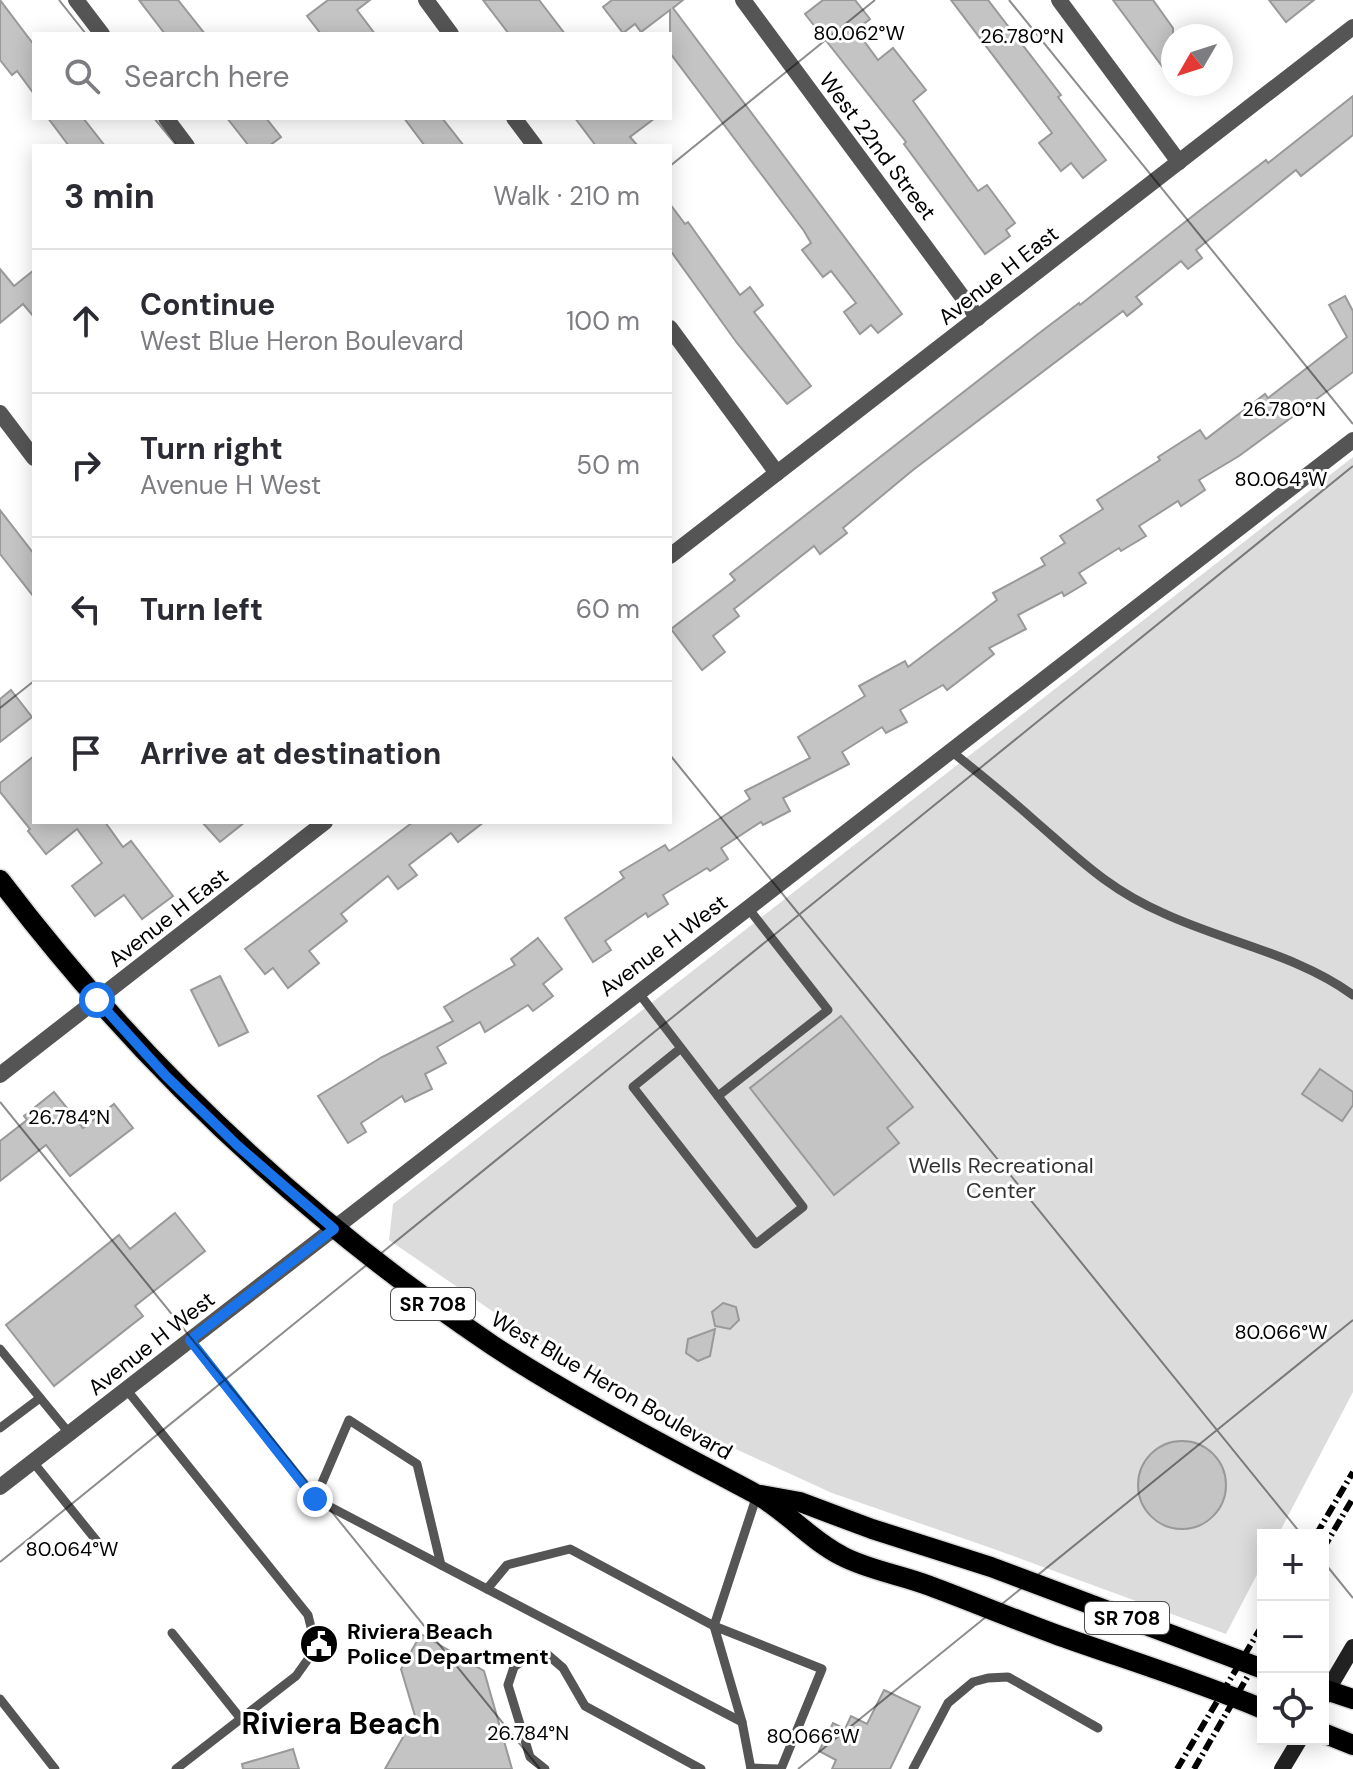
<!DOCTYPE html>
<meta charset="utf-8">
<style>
:root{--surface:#fff;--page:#f2f2f3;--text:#2b2b33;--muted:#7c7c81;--line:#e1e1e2}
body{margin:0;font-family:"DM Sans",sans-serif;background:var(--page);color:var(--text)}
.controls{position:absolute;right:24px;bottom:24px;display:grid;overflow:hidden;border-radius:0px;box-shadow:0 4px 20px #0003}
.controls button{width:72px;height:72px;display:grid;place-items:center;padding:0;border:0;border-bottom:2px solid var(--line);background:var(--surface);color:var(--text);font:40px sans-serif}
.compass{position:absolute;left:1161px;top:24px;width:72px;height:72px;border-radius:50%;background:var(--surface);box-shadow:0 4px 20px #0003;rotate:231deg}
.stop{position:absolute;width:24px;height:24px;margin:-18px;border:6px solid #1a73e8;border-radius:50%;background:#fff}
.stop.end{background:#1a73e8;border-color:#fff;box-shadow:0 2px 8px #0008}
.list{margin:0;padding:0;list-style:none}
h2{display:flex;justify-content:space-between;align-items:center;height:104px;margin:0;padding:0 32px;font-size:34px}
h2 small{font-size:26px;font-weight:400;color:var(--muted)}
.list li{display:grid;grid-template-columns:52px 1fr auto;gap:24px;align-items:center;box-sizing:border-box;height:144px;padding:0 32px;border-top:2px solid var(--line)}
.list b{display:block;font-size:30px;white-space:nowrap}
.list p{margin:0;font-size:26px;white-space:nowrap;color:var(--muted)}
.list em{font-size:26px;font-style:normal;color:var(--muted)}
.icon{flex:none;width:44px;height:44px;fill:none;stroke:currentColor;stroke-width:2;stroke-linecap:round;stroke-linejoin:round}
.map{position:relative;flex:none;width:1353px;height:1769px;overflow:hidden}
.search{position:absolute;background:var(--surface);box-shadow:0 4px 20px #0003;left:32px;top:32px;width:640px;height:88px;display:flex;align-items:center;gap:20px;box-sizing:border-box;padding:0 28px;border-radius:0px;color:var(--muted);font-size:30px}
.panel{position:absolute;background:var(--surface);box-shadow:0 4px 20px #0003;left:32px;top:144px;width:640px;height:680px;border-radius:0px}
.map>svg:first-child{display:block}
.green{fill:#dcdcdc}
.building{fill:#c4c4c4;stroke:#999;stroke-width:2}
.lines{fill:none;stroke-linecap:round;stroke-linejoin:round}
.primary-casing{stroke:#dbdbdb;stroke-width:23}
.lane{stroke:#555;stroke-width:9}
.street{stroke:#555;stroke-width:16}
.secondary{stroke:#222;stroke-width:16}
.primary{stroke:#000;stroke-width:20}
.rail{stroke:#000;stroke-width:6;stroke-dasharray:12 4 2 4;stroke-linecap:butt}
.route{stroke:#1a73e8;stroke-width:10}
.ticks{fill:none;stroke:#000;stroke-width:2;stroke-opacity:0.45}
.labels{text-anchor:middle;stroke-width:6;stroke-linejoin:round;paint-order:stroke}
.shield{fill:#fff;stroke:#4c4c4c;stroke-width:2}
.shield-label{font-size:20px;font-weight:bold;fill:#000}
.street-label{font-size:22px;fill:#000;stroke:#fff}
.park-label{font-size:22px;fill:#333;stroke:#fff}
.poi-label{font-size:22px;font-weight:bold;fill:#000;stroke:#fff;text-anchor:start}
.district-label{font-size:30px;font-weight:bold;fill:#000;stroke:#fff}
.ticks-label{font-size:20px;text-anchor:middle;fill:#000;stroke:#fff;stroke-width:6;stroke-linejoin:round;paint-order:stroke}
</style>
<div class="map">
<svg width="1353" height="1769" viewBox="0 0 1353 1769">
<rect width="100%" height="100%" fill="#fff"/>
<path class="green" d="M1353 457V1392L1278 1535H1263V1563L1226 1634 994 1549 832 1493 696 1431 540 1344 389 1240 393 1204Z"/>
<g class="building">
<path d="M0 0 34 45V94L17 71 12 75 0 60Z"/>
<path d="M139 0H178L205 34H165Z"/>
<path d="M328 0H370L357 10 375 34H321L307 16Z"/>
<path d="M483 0H539L565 34H509Z"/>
<path d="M612 0H683L673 8 902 314 878 333 871 325 860 334 844 312 856 303 831 271 823 277 802 250 811 243 804 231 670 53V10L641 32 635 24 623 33 603 7Z"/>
<path d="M823 0H855L870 19 856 30 878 60 893 48 926 90 913 101 978 191 987 185 1015 223 1006 230 1010 236 985 254 904 144 906 142 805 14Z"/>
<path d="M951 0H988L1061 95 1058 97 1106 160 1083 178 1071 163 1061 171 1039 143 1052 133Z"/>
<path d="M1113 0H1153L1173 28V81Z"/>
<path d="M1269 0H1314L1286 22Z"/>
<path d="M1353 96V135L1301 176 1296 170 1196 250 1202 258 1188 269 1181 261 1136 297 1142 304 1127 316 1123 311 913 470 843 528 847 533 820 554 814 546 734 609 739 616 713 636 725 652 702 670 671 629 735 580 730 574 1038 334 1079 303 1080 305 1199 211 1266 160 1268 163Z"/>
<path d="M48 118H83L105 146H69Z"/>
<path d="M227 118H266L281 137 269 146H249Z"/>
<path d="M404 118H442L464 146H425Z"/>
<path d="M575 118H655L630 137 638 146H596Z"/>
<path d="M670 204 685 224 688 222 740 295 750 287 763 305 754 312 811 386 787 404 737 343 670 250Z"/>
<path d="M0 269 14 286 34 270V317L23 304 0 323Z"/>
<path d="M1345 296 1353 311V372L1239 456 1199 480 1205 490 1181 506 1178 501 1139 526 1146 536 1121 551 1119 548 1079 573 1086 583 1064 596 1062 592 1018 615 1026 629 989 648 994 654 947 690 943 685 900 710 907 722 886 733 882 727 842 752 849 764 783 798 790 811 763 825 761 822 721 848 728 859 710 871 707 868 663 895 668 904 648 917 646 913 605 941 611 950 593 962 565 918 624 878 620 872 665 845 669 851 750 799 745 791 810 758 798 737 865 696 859 686 905 661 908 667 997 600 993 593 1045 565 1041 558 1065 543 1060 536 1103 509 1097 500 1160 460 1158 457 1200 430 1206 439 1265 394 1268 398 1347 337 1329 305Z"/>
<path d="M0 510 34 554V597L0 554Z"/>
<path d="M11 690 32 717 0 742V699Z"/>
<path d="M34 756V822H105L123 847 131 841 173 896 142 919 124 895 95 916 72 886 102 863 77 829 46 854 28 831 30 829 0 792V783Z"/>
<path d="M202 822H245L220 842Z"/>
<path d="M413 822H484L458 842 451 833 409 865 417 875 398 889 388 876 341 914 347 921 309 951 319 963 288 988 273 968 265 974 245 949Z"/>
<path d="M538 938 562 969 543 984 553 996 533 1011 528 1005 485 1032 480 1022 437 1047 446 1063 425 1074 432 1089 405 1102 402 1096 361 1123 366 1132 348 1143 318 1096 382 1057 453 1021 444 1007 515 965 511 959Z"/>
<path d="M220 976 248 1032 219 1046 191 990Z"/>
<path d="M841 1016 913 1107 887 1128 899 1143 834 1195 750 1088Z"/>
<path d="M1320 1069 1353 1092V1105L1342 1121 1302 1094Z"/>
<path d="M54 1092 83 1128 114 1104 133 1128 70 1176 46 1145 0 1181V1141L27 1120 24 1116Z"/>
<path d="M175 1213 205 1251 135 1306 143 1316 54 1386 6 1325 119 1235 130 1249Z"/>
<path d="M723 1303 736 1307 739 1320 730 1329 715 1326 712 1312Z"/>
<path d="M715 1329 710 1356 698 1361 686 1353 688 1339Z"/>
<circle cx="1182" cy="1485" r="44"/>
<path d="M421 1634 484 1671 512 1769H385L415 1716 401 1669Z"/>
<path d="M884 1690 920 1707 890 1769H832L836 1760 819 1751 833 1723 845 1729 851 1716 867 1724Z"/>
<path d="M293 1749 299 1769H243L242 1764Z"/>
</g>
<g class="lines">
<g class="primary-casing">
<g id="primary">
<path d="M0 880C138 1062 302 1217 492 1345 576 1400 666 1446 754 1493 786 1510 810 1540 842 1556 868 1570 902 1575 930 1586 973 1602 1016 1620 1060 1636 1128 1660 1196 1681 1263 1709"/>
<path d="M761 1495 800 1502 872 1529 991 1567 1263 1669"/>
<path d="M1323 1689 1353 1699"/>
<path d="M1323 1733 1353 1745"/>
</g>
</g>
<g class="lane">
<path d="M951 751C980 774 1008 797 1035 821 1079 859 1108 889 1163 913 1225 942 1297 954 1353 995"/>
<path d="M638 992 803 1207 756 1244 633 1087 681 1048"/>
<path d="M718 1096 828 1010 748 908"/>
<path d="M190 1340 315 1499 487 1589 507 1565 570 1549 714 1626 757 1495"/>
<path d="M0 1349 69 1433"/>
<path d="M126 1389 308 1615 316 1648 296 1676 176 1769"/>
<path d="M0 1428 40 1398"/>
<path d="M33 1462 104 1550"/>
<path d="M315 1499 349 1420 417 1464 441 1565"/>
<path d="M487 1589 742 1722"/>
<path d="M172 1633 241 1719"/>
<path d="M0 1699 55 1769"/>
<path d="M751 1768 780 1769"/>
<path d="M545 1769 530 1757 508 1685 514 1667 530 1655H548L563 1668 585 1706 701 1769"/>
<path d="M751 1769 742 1722 714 1626 822 1669 781 1769"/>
<path d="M913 1769 948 1703 973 1682 988 1678 1008 1677 1098 1728"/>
</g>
<g class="street">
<path d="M76 0 102 34"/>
<path d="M426 0 451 34"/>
<path d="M743 0 978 318"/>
<path d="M1059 0 1179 162"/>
<path d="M166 118 187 146"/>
<path d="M514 118 535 146"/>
<path d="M670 328 777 473"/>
<path d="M0 413 34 458"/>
<path d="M670 556 1353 27"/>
<path d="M0 1075 325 822"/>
<path d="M0 1487 1353 440"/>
</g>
<g class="secondary">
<path d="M1323 1698 1353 1647"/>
<path d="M1282 1769 1300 1739"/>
</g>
<use href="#primary" class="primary"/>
<g class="rail">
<path d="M1316 1535 1353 1472"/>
<path d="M1323 1549 1353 1498"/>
<path d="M1177 1769 1263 1624"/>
<path d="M1194 1769 1263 1650"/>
</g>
</g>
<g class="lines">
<path class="route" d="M97 1000 166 1076 238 1146 334 1229 190 1340 315 1499"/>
</g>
<path class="ticks" d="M59 0 86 34M1009 0 1353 424M154 118 177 146M670 166 875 0M0 708 34 681M670 755 1302 1535M0 1102 540 1769M1323 1561 1353 1598M0 1562 1353 466M798 1769 1353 1320"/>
<defs>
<g id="civic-disc" transform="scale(2)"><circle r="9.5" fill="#000" stroke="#fff"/><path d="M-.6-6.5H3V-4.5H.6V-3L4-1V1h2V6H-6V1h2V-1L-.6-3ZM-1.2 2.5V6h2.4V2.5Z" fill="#fff"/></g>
</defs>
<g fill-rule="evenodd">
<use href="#civic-disc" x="319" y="1644"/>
</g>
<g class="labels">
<g class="shield">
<rect x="391" y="1288" width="84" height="32" rx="6"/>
<rect x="1085" y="1602" width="84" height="32" rx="6"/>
</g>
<g class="shield-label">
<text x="433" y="1311">SR 708</text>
<text x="1127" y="1625">SR 708</text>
</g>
<g class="street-label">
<text transform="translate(878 146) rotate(53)" y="8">West 22nd Street</text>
<text transform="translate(998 275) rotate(-38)" y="8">Avenue H East</text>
<text transform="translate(168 917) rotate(-38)" y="8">Avenue H East</text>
<text transform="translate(663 945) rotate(-37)" y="8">Avenue H West</text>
<text transform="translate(151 1343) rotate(-38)" y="8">Avenue H West</text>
<text transform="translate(612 1385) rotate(30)" y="8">West Blue Heron Boulevard</text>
</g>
<g class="park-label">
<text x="1001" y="1173">Wells Recreational<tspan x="1001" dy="25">Center</tspan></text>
</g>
<g class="poi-label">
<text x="347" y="1639">Riviera Beach<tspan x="347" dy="25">Police Department</tspan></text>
</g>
<g class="district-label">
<text x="341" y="1734">Riviera Beach</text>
</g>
</g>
<g class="ticks-label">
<text x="859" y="40">80.062°W</text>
<text x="1022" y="43">26.780°N</text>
<text x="1284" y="416">26.780°N</text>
<text x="1281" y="486">80.064°W</text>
<text x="69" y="1124">26.784°N</text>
<text x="1281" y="1339">80.066°W</text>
<text x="72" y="1556">80.064°W</text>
<text x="528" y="1740">26.784°N</text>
<text x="813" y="1743">80.066°W</text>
</g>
</svg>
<div class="controls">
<button>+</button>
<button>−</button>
<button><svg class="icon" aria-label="locate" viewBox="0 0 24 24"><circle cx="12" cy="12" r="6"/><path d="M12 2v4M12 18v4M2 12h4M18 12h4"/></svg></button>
</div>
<svg class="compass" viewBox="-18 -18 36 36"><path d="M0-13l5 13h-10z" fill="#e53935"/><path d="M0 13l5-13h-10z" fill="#7c7c81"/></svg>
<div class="stop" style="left:97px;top:1000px"></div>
<div class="stop end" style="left:315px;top:1499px"></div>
<div class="search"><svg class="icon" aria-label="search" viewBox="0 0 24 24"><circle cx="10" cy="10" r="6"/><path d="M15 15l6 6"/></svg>Search here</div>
<section class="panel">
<h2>3 min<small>Walk · 210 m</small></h2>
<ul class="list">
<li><svg class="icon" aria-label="ahead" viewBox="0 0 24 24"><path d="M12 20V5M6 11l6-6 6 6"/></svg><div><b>Continue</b><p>West Blue Heron Boulevard</p></div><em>100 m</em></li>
<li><svg class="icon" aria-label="right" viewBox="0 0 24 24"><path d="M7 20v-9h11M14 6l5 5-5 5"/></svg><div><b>Turn right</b><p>Avenue H West</p></div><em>50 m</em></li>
<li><svg class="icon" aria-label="left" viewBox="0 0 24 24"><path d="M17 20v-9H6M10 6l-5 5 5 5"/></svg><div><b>Turn left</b></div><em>60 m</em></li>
<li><svg class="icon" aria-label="arrive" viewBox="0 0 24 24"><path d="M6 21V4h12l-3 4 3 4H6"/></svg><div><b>Arrive at destination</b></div></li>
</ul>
</section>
</div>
